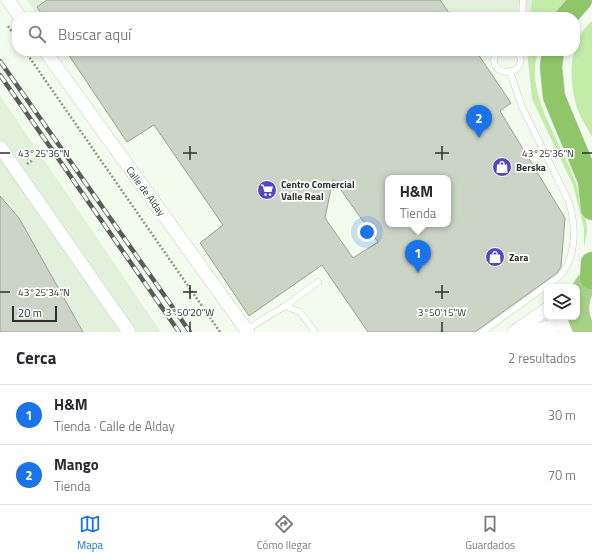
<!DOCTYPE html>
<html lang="es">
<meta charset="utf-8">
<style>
:root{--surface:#fff;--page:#f7f7f7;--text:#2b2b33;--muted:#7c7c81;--line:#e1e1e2;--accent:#1a73e8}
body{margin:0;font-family:"Titillium Web",sans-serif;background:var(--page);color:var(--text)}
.controls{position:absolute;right:12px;bottom:12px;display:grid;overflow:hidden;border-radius:8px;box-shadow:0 2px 6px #0003}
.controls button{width:36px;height:36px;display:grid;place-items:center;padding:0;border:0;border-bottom:1px solid var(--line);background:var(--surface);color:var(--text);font:20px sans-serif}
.scale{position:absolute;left:12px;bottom:10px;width:45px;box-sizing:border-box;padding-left:4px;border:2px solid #2e312c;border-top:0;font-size:11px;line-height:14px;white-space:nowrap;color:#2e312c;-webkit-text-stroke:3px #fff;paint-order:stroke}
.you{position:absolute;left:367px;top:232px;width:14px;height:14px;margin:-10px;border:3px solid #fff;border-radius:50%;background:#1a73e8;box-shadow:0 0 0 6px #1a73e833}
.badge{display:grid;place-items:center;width:26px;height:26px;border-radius:50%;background:var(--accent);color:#fff;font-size:13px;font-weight:700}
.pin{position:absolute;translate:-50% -33px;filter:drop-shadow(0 1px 2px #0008)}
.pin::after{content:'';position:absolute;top:21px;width:14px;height:12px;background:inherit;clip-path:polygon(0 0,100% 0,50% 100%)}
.popup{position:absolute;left:385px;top:175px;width:66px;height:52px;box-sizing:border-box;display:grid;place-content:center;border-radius:8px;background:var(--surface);filter:drop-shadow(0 1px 3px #0005);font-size:13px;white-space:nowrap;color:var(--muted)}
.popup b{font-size:15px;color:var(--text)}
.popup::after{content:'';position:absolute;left:50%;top:100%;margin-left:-8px;border:8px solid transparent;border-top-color:var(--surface)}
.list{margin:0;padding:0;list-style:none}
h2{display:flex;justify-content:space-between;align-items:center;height:52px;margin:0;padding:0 16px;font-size:17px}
h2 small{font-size:13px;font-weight:400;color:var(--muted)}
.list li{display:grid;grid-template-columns:26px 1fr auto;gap:12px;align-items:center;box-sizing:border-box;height:60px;padding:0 16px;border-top:1px solid var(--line)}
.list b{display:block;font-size:15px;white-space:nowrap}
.list p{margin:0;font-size:13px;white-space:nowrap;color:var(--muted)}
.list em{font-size:13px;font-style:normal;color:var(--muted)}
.icon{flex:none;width:22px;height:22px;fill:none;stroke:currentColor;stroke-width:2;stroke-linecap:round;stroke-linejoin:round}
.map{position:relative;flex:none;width:592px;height:332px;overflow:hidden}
.search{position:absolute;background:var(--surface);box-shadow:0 2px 6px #0003;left:12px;right:12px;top:12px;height:44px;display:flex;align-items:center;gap:10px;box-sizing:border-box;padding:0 14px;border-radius:16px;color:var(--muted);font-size:15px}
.sheet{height:172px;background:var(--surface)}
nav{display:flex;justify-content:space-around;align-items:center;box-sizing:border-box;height:56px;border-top:1px solid var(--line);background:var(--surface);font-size:11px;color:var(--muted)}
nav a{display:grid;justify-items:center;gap:2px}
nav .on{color:var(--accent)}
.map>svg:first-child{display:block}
.built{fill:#e3f0dc}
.green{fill:#c3eca9}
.building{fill:#ccd4c7;stroke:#99a195;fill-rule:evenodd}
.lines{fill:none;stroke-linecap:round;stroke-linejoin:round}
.service-casing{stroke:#c7d0c2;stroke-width:7}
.minor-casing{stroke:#c7d0c2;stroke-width:14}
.trunk-casing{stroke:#d9dad9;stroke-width:23}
.motorway-casing{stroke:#d9dad9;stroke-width:23}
.path{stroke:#91978d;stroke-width:2.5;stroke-dasharray:2 2;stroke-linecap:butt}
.service{stroke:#fff;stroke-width:6}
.minor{stroke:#fff;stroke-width:13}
.trunk{stroke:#a6d288;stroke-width:22}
.motorway{stroke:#90c66a;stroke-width:22}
.rail-casing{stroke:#595d56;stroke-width:4.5}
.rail{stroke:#fff;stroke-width:3;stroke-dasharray:9;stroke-linecap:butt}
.ticks{fill:none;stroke:#2e312c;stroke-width:1.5}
.labels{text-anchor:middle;stroke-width:3.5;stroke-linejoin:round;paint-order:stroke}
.poi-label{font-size:10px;font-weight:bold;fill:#2e312c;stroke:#fff;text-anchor:start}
.street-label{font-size:10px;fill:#2e312c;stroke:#fff}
.ticks-label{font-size:10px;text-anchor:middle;fill:#2e312c;stroke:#fff;stroke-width:3.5;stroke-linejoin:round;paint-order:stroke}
</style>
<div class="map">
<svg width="592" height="332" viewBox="0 0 592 332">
<rect width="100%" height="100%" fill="#f2fbed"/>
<g class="built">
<path d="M27 0H532L530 17H39Z"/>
<path d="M0 96 16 119 161 332H0Z"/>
</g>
<g class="green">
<path d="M532 0H568L554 17H530Z"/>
<path d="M592 21V137C588 129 582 121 579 113 568 84 567 42 592 21Z"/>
<path d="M527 51H539C522 89 562 143 574 178 580 193 586 213 587 229 587 235 585 242 584 247V228L573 185 532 99Z"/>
</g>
<g class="building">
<path d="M47 0H440L452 17H44L37 7Z"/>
<path d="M66 51H476L511 103 500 111 565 218 561 267 557 273 475 332H368L322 265 249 316 200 243 223 225 154 125 127 142ZM388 178H448V224H388ZM333 179 378 242 353 258 325 218Z"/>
<path d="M0 196 19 218 83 332H0Z"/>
</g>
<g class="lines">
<g class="service-casing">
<g id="service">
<path d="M522 17 523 0"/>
<path d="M497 51C481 81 535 76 517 51"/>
<path d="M285 306 318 282"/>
<path d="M246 330 285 306 300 312 315 332"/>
<path d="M482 332 560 276C577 256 576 226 569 202L522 107 510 72"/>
</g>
</g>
<g class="minor-casing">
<g id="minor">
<path d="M8 0 20 17"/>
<path d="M45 51 248 332"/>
<path d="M0 147 129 332"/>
<path d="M514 332 547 309"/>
<path d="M530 332 556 325 583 327"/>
</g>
</g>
<g class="trunk-casing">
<path id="trunk" d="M586 332C573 315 576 292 592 278"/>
</g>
<g class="motorway-casing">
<g id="motorway">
<path d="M566 17 581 0"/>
<path d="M553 51 551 67 554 97 592 188"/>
<path d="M589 181 592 209"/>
<path d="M591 278 592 263"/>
</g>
</g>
<g class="path">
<path d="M8 26 17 39"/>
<path d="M25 51 220 332"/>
<path d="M27 164 33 160"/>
</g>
<use href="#service" class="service"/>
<use href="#minor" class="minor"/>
<use href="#trunk" class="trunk"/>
<use href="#motorway" class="motorway"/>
<g class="rail-casing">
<g id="rail">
<path d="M0 61 190 332"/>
<path d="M0 75 179 332"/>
</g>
</g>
<use href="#rail" class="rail"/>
</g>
<path class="ticks" d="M190 146V160M442 146V160M0 153H10M183 153H197M435 153H449M582 153H592M190 285V299M442 285V299M0 292H10M183 292H197M435 292H449M190 322V332M442 322V332"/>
<defs>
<g id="shop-disc" transform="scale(1)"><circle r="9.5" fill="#5746be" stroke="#fff"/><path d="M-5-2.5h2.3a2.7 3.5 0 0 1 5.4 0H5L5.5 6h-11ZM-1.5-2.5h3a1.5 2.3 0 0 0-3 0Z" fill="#fff"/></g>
<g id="supermarket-disc" transform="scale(1)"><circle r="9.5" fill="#5746be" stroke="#fff"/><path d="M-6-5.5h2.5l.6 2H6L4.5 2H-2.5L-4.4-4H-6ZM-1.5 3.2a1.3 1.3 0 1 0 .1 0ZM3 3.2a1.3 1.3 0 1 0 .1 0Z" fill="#fff"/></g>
</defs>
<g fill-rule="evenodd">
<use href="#shop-disc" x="502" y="167"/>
<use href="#supermarket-disc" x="267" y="190"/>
<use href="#shop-disc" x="495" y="257"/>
</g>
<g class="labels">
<g class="poi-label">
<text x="516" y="171">Berska</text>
<text x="281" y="188">Centro Comercial<tspan x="281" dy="12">Valle Real</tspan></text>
<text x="509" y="261">Zara</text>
</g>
<g class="street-label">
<text transform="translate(146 191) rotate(54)" y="4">Calle de Alday</text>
</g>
</g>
<g class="ticks-label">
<text x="44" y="157">43°25'36"N</text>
<text x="548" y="157">43°25'36"N</text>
<text x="44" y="296">43°25'34"N</text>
<text x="190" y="316">3°50'20"W</text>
<text x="442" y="316">3°50'15"W</text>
</g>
</svg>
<div class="controls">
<button><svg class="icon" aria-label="layers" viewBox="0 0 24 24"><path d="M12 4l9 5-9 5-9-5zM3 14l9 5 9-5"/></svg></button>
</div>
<div class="scale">20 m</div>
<div class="you"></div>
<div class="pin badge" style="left:418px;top:273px">1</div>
<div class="popup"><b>H&amp;M</b>Tienda</div>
<div class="pin badge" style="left:479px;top:138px">2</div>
<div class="search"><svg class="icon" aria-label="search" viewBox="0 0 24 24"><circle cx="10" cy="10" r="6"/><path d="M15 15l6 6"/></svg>Buscar aquí</div>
</div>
<section class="sheet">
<h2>Cerca<small>2 resultados</small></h2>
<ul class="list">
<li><span class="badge">1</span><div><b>H&amp;M</b><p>Tienda · Calle de Alday</p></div><em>30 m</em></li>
<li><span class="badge">2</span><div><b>Mango</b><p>Tienda</p></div><em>70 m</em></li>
</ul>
</section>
<nav>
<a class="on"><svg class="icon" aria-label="map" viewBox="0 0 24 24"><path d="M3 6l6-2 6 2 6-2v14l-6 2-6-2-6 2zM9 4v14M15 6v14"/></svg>Mapa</a>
<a><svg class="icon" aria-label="directions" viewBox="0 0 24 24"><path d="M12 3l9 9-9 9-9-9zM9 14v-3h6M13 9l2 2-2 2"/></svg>Cómo llegar</a>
<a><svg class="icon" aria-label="saved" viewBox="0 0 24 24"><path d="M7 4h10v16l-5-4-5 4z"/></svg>Guardados</a>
</nav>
